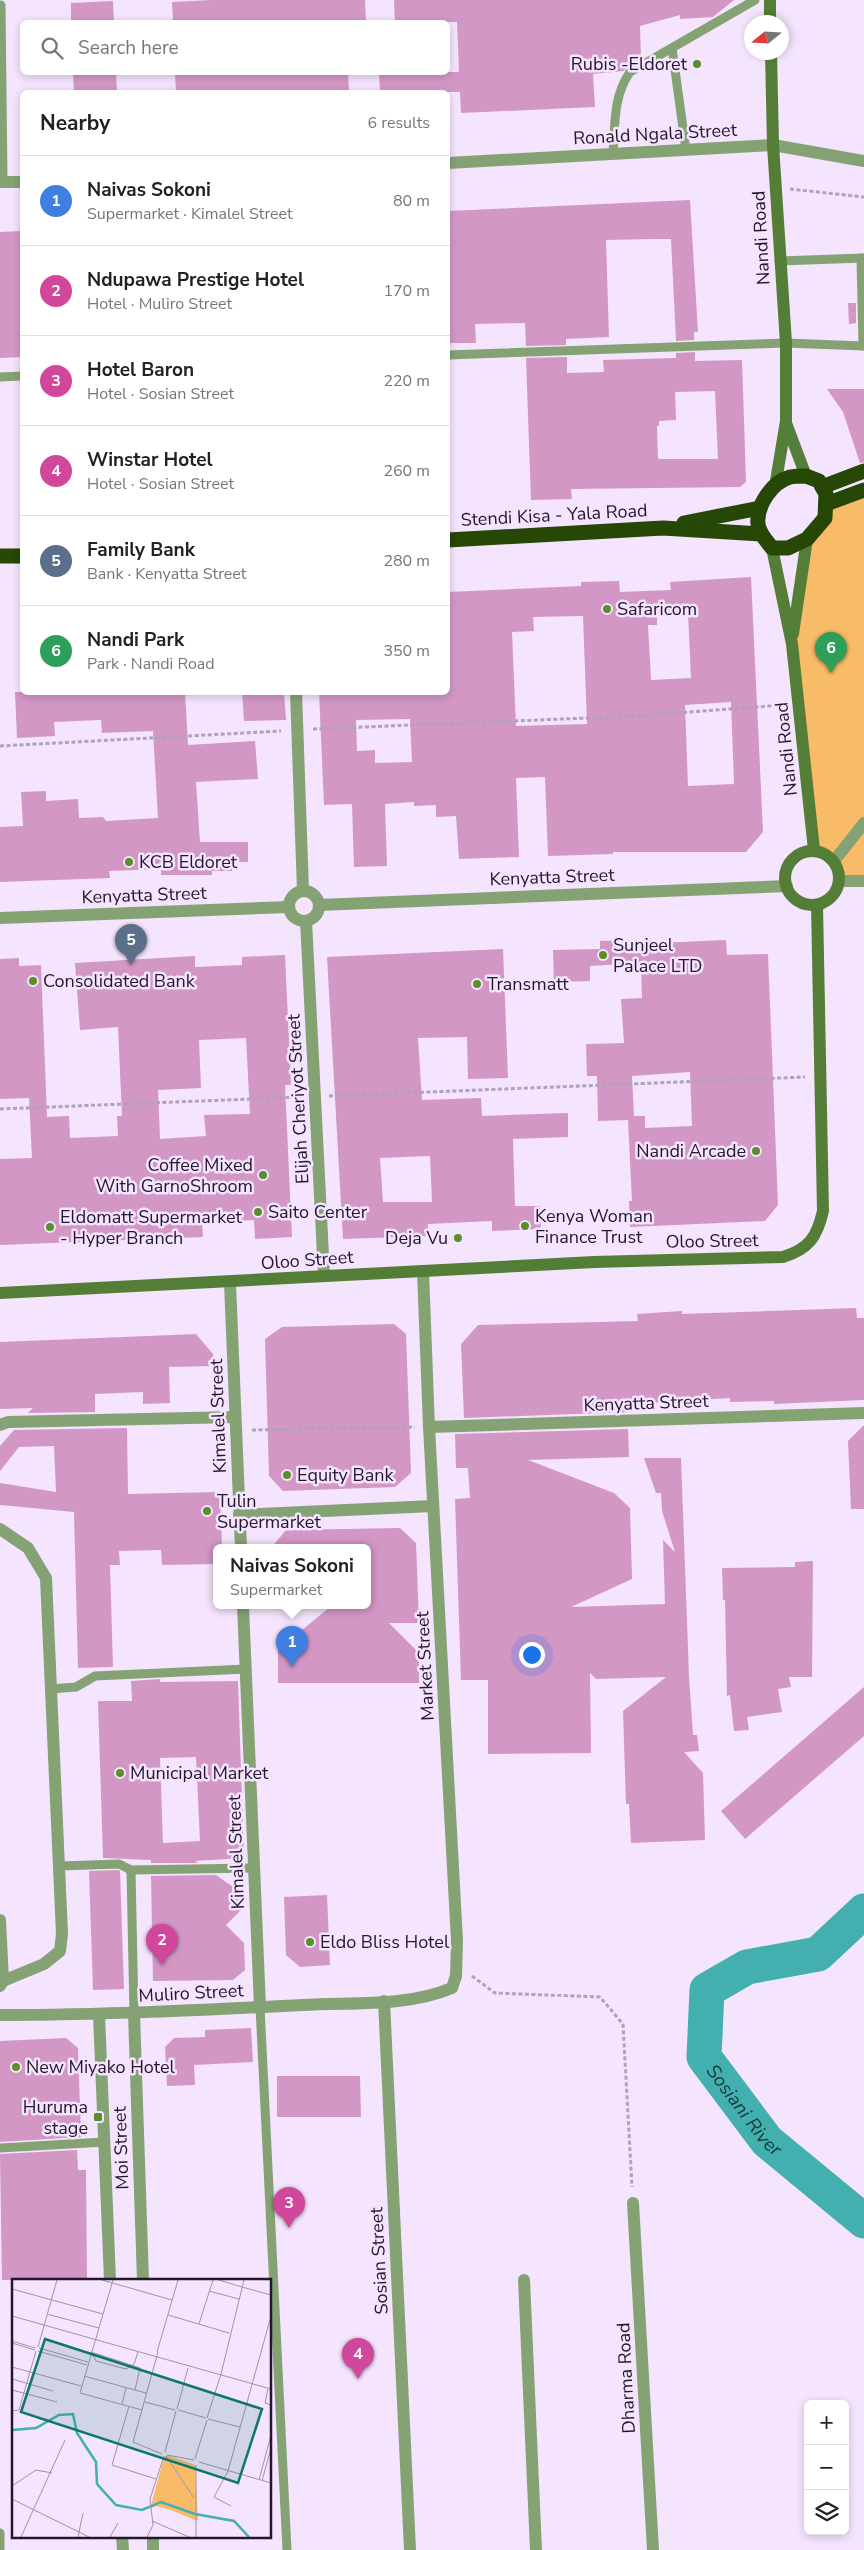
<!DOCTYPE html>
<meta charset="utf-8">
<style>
:root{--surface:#fff;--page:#f6f6f6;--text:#222;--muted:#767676;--line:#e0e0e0;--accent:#d93025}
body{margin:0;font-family:"Nunito Sans",sans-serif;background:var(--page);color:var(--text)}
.controls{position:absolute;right:15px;bottom:15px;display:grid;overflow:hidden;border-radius:8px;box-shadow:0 2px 8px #0003}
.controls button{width:45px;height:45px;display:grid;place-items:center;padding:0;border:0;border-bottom:1px solid var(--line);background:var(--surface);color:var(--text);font:25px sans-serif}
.compass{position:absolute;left:744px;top:15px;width:45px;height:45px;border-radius:50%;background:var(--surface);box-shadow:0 2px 8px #0003;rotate:252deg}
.you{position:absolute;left:531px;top:1654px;width:18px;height:18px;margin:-12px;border:4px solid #fff;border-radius:50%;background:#1a73e8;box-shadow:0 0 0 8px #1a73e833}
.badge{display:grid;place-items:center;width:32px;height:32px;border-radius:50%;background:var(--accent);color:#fff;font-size:16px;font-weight:700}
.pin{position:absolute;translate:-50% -41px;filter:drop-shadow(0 1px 2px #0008)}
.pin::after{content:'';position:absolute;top:26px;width:18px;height:15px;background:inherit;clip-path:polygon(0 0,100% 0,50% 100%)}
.popup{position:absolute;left:213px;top:1544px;width:158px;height:65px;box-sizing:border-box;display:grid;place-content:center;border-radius:8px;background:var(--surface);filter:drop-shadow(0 1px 4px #0005);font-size:16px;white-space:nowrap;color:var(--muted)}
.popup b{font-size:19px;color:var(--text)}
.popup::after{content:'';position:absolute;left:50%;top:100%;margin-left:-10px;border:10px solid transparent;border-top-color:var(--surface)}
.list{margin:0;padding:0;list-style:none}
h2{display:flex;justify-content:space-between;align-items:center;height:65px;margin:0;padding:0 20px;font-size:21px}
h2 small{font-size:16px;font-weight:400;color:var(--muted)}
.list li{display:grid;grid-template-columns:32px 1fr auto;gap:15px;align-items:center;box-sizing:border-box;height:90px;padding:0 20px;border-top:1px solid var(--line)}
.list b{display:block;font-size:19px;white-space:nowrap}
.list p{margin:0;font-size:16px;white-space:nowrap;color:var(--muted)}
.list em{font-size:16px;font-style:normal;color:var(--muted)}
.icon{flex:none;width:28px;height:28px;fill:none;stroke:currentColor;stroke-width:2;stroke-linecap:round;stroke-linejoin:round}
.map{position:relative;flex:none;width:864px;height:2550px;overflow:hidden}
.search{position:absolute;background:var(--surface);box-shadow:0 2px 8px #0003;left:20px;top:20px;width:430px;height:55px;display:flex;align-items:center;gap:12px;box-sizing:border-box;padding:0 18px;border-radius:8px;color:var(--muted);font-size:19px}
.panel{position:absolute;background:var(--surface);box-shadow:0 2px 8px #0003;left:20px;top:90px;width:430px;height:605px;border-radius:8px}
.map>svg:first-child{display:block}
.green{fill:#f8bc68}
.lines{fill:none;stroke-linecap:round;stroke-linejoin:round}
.river{stroke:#43afae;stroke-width:35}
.building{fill:#d397c6;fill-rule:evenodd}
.path{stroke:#b1a1ba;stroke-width:3;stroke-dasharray:4 2.5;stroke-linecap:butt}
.lane{stroke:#85a274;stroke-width:9}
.street{stroke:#85a274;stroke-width:12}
.secondary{stroke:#547e37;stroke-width:12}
.highway{stroke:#264706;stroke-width:15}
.poi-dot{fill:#588f2b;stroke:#f4e4fd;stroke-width:2}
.labels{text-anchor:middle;stroke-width:5;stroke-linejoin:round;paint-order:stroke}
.poi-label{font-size:18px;fill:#25162d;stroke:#f4e4fd;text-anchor:start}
.street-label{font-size:18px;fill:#25162d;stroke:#f4e4fd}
.water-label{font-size:19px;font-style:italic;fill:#183938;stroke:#f4e4fd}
.inset-river{fill:none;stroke:#43afae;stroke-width:2.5}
.inset-road{fill:none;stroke:#a192aa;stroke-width:1}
.view{fill:#0f766e;fill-opacity:0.15;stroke:#0f766e;stroke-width:2.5}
.inset-edge{fill:none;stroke:#25162d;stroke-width:2.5}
</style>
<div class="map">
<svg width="864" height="2550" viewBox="0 0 864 2550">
<rect width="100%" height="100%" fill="#f4e4fd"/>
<path class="green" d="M864 491V877H844C839 859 833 854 816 846L796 643 810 540 830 503Z"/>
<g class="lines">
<path class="river" id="s1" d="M864 1911 818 1954 747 1967 707 1990 704 2057 767 2141 864 2221"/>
</g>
<g class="building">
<path d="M212 0H365L366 22H173L172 2Z"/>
<path d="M394 0H734L713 17 680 19V15L640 26 641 59 623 71 593 74 595 107 461 113 460 92H380L379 72H459L457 22H395Z"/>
<path d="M113 1 114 22H71V3Z"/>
<path d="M73 72H116L117 92H74Z"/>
<path d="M175 72H348L349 92H176Z"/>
<path d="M690 200 698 332H694V340L676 341 671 239H651L606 240 609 337 566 339V345L526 346 525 323 475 324 476 343H448V211Z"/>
<path d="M22 231V357L0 358V232Z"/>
<path d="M848 303H856V323L849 324Z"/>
<path d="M695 352V361L742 360 746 482 740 487 571 489 572 499 531 500 526 358 567 357V373L604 372 603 360 676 358V353ZM715 391 718 459H658L657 426H659V421L676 420 675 392Z"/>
<path d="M827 389H864V462L860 463 843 412Z"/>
<path d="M751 577 763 832 746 852H613V854L548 856 545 777 516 778 519 857 459 859 456 816 436 817V805L414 806V802L385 804 387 866 354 867 352 804 324 805 319 692H449L448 592 581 586V582L619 581 620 592 671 590 670 582ZM688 613 691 678 651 680 648 625H657V614ZM583 616 587 724 516 726 512 632 534 631 533 617ZM731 702 734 784 688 786 685 705ZM410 719 412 762 375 763V750L357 751 356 720Z"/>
<path d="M15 692H185L188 745 255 741 258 779 196 782 200 842H248V862H232V871H212V875H161V869L109 871 110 878 0 882V827L23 826 21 792 46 791V801L78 799 79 818 103 817 106 821 158 818 153 731 102 733 101 720 54 722 55 736 17 738Z"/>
<path d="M242 692H284L286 720 244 721Z"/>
<path d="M634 940 635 944 726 940 727 955 768 954 778 1205 765 1221 630 1227 629 1201H632L628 1120 598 1121 597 1076H587L586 1044 624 1043 621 999 642 998 641 963 590 966V981L554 982 553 950 600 949V941ZM690 1072 692 1126 645 1128V1116H634L632 1076Z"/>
<path d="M503 949 508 1078 468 1079 467 1037 418 1038 422 1100 481 1098 482 1116 568 1113V1137L513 1139 515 1206H540L541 1229 492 1231V1221L428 1224V1236L343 1239 327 957ZM430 1156 432 1202H383L380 1158Z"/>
<path d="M285 955 291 1085H285L292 1237 255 1239 254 1220 202 1223 203 1237 0 1245V1159L32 1158 29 1098 0 1099V959L19 958V966L41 965 47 1117 69 1116 70 1138 118 1136 117 1116H122L118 1027 80 1030 75 963 195 956V967L242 965V957ZM246 1038 250 1114 204 1115 206 1136 160 1139 158 1090 201 1088 199 1040Z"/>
<path d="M856 1308 857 1318H864V1400L774 1404V1401L730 1402V1398L629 1404 628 1412 464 1418 461 1344 478 1325 638 1321 637 1314 682 1311V1314Z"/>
<path d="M394 1324 406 1334 411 1473 395 1487 283 1491 269 1476 265 1339 282 1327Z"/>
<path d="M196 1334 213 1354 214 1366 169 1367 170 1403 143 1404V1392L95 1394V1412L28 1413 33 1408 0 1409V1342Z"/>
<path d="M864 1425V1509H851L848 1441Z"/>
<path d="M127 1428 128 1494 220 1492 222 1548H217V1564L162 1565 161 1550 119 1551 120 1565H110L113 1667 78 1668 74 1512 0 1505V1483L56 1492 54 1446 19 1447 0 1471V1446L14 1430Z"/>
<path d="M628 1429 629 1457 528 1460 614 1493 630 1508 632 1579 571 1607 665 1604 663 1540 675 1552 662 1511 661 1493H656L644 1458H681L689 1676 693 1735H697L699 1751 684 1752 703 1773 705 1840 631 1843 629 1804H626L623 1711 666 1677 596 1679 590 1673 591 1753 488 1754V1680H461L455 1499 470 1498 468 1468H456L455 1434Z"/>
<path d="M400 1528 416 1543 419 1623H389L419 1653V1683H278V1650L331 1606H367V1548H271L286 1530Z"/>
<path d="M813 1561 812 1677H789L791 1687 778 1689 782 1712 747 1717 749 1730 734 1731 730 1695 727 1696 725 1600H723L722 1568 795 1567V1562Z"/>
<path d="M160 1679V1682L238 1681 244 1858 195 1861 198 1863H151V1860L103 1858 98 1701H132L131 1681ZM196 1757 200 1841 163 1843 160 1758Z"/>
<path d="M864 1687V1736L745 1839 721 1811Z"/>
<path d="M118 1870 120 1871 124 1989 93 1990 89 1871Z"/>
<path d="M216 1875 243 1894 244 1907 226 1925 244 1943 245 1970 233 1980 153 1981 151 1876Z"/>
<path d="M327 1895 330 1965 300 1967 286 1955 284 1897Z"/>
<path d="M251 2028 253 2062 194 2065 195 2085 167 2086 165 2047 174 2038 205 2037V2030Z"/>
<path d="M66 2038 78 2048 81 2137 0 2142V2041Z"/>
<path d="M277 2076H360L361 2117H277Z"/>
<path d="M77 2150 78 2170H86L87 2280H2L0 2154Z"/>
</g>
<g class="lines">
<g class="path">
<path d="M790 189 864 197"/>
<path d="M313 729 637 716 783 705"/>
<path d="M0 746 281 731"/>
<path d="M329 1096 805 1077"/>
<path d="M0 1109 300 1097"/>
<path d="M252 1430 415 1427"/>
<path d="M472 1976 495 1993 600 1997 623 2024 632 2187"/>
</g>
<g class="lane">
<path d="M1 5 3 182"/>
<path d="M672 48 686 150"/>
<path d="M613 154C615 126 613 96 630 72L755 0"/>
<path d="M861 258 863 346"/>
<path d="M779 261 864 258"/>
<path d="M448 355 786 343 864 346"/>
<path d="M0 377 22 376"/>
<path d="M50 1689 76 1687 95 1676 246 1669"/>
<path d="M59 1866 119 1864 131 1870 254 1868"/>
<path d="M131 1870 134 2014"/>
<path d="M260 2007 287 2550"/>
<path d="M0 2148 104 2142"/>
<path d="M0 2533V2550"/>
</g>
<g class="street">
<path d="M448 163 773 145 864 161"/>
<path d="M0 182H22"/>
<path d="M296 692 303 891"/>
<path d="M834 861 864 823"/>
<path d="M840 881H864"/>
<circle cx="304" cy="906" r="15"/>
<path d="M319 905 787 886"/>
<path d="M0 918 289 907"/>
<path d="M306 921 324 1275"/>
<path d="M230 1283 241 1548"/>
<path d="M0 1425 8 1422 235 1417"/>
<path d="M429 1427 864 1413"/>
<path d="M239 1515 433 1506"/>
<path d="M0 1529 28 1548 46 1578 62 1934 60 1951 44 1964 3 1981"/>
<path d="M243 1606 260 2007"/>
<path d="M0 1920 3 1981 0 1986"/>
<path d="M384 2001 410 2550"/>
<path d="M134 2014 143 2280"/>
<path d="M0 2015C101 2015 202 2010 303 2005 351 2002 407 2007 452 1988L456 1976 457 1941 429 1427 423 1271"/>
<path d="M99 2015 110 2280"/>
<path d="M633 2203 653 2550"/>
<path d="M524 2280 536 2550"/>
<path d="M122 2536 123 2550"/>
<path d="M153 2536V2550"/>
</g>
<g class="secondary">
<path d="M770 0V22"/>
<path d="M771 52 773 145 786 343V421L775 487"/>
<path d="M786 423 806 476"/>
<path d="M772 548 792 644 814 850"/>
<path d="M793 634 807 539"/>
<circle cx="812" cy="878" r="27"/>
<path d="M0 1293 594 1262 783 1257C809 1249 817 1237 823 1211L817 905"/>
</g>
<g class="highway">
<path d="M806 476 819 481 826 494 825 518 807 539 788 548H772C766 540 759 533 758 524 756 506 772 482 790 477 795 476 801 476 806 476Z"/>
<path d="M822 487 864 471"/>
<path d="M826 504 864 490"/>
<path d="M684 523 760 508"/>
<path d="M448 540 663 528 761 534"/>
<path d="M0 556H22"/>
</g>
</g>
<g class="poi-dot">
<circle cx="697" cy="64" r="5"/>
<circle cx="607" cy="609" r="5"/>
<circle cx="129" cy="862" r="5"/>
<circle cx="603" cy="955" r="5"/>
<circle cx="33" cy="981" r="5"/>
<circle cx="477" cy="984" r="5"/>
<circle cx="756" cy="1151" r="5"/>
<circle cx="263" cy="1175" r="5"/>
<circle cx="258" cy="1212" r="5"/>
<circle cx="525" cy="1226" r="5"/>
<circle cx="50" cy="1227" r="5"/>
<circle cx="458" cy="1238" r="5"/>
<circle cx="287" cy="1475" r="5"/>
<circle cx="207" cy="1511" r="5"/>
<circle cx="120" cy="1773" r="5"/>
<circle cx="310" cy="1942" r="5"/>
<circle cx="16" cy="2067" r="5"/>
<rect x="93" y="2112" width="10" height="10" rx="2.5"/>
</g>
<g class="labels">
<g class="poi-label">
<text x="687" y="70" text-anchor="end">Rubis -Eldoret</text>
<text x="617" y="615">Safaricom</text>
<text x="139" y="868">KCB Eldoret</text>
<text x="613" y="951">Sunjeel<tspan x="613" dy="21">Palace LTD</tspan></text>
<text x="43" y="987">Consolidated Bank</text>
<text x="487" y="990">Transmatt</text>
<text x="746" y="1157" text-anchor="end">Nandi Arcade</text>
<text x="253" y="1171" text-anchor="end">Coffee Mixed<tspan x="253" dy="21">With GarnoShroom</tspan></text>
<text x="268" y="1218">Saito Center</text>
<text x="535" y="1222">Kenya Woman<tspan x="535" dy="21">Finance Trust</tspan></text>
<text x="60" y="1223">Eldomatt Supermarket<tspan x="60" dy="21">- Hyper Branch</tspan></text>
<text x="448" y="1244" text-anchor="end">Deja Vu</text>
<text x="297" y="1481">Equity Bank</text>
<text x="217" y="1507">Tulin<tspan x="217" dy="21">Supermarket</tspan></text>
<text x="130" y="1779">Municipal Market</text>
<text x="320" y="1948">Eldo Bliss Hotel</text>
<text x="26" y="2073">New Miyako Hotel</text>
<text x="88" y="2113" text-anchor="end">Huruma<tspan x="88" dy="21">stage</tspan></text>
</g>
<g class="street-label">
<text transform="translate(655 134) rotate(-3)" y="6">Ronald Ngala Street</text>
<text transform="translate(761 238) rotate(-93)" y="6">Nandi Road</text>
<text transform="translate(554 515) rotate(-3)" y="6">Stendi Kisa - Yala Road</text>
<text transform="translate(786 749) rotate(-96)" y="6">Nandi Road</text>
<text transform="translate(552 877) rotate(-2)" y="6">Kenyatta Street</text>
<text transform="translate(144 895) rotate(-2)" y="6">Kenyatta Street</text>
<text transform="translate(298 1099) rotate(-93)" y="6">Elijah Cheriyot Street</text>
<text transform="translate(712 1241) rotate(-1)" y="6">Oloo Street</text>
<text transform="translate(307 1260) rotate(-4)" y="6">Oloo Street</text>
<text transform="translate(646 1403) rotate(-2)" y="6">Kenyatta Street</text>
<text transform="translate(218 1416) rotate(-92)" y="6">Kimalel Street</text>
<text transform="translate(425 1666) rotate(-93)" y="6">Market Street</text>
<text transform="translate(236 1852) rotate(-92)" y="6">Kimalel Street</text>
<text transform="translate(191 1993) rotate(-3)" y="6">Muliro Street</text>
<text transform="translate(121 2148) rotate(-92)" y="6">Moi Street</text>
<text transform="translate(379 2261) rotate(-93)" y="6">Sosian Street</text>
<text transform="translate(626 2378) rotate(-93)" y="6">Dharma Road</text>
</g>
<g class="water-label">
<text dy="7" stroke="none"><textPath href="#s1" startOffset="315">Sosiani River</textPath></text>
</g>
</g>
<g transform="translate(12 2279)">
<rect width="259" height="259" fill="#f4e4fd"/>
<path d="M155 176 183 186 186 242 156 230 143 227 138 230 152 178Z" fill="#f8bc68"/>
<path class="inset-river" d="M0 151 24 149 47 136 61 135 65 154 84 183 85 205 104 226 130 231 149 223 183 235 222 242 237 258"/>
<path class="inset-road" d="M90 1 160 21M101 1 68 114 130 131M207 1 230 8M230 8 259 16M0 10 91 35M197 12 227 20M35 35 87 49M156 36 217 54M0 37 259 110M187 45 201 1M0 62 23 69M0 64 23 71M26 68 45 1M27 69 76 83M26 72 75 86M79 73 128 89 123 111M145 73 166 1M146 73 121 163 150 175M81 76 84 82 114 90 122 85 126 73M0 88 69 107M209 95 232 1M72 97 134 114M0 100 41 112M256 110 253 124 259 126M0 111 45 123M133 123 163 131M110 125 114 109M117 127 100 186 144 200M165 130 176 89M166 131 194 139M0 132 7 131 24 72M195 139 209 95M196 140 228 148M153 173 164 132M155 176 182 181M154 177 182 219M183 180 195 141M187 183 259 204M247 201 259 156M250 202 259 169M0 207 24 191 40 194M0 220 77 258M219 227 202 218 216 192 259 37M140 242 177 258M9 258 53 161M66 258 71 234M98 258 106 244M135 258 141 246 138 220 152 177M184 258V186"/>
<path class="view" d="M33 60 250 130 226 204 9 133Z"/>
<rect width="259" height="259" class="inset-edge"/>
</g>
</svg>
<div class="controls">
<button>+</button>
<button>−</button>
<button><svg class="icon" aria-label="layers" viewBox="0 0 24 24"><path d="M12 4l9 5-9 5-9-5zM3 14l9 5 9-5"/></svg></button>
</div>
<svg class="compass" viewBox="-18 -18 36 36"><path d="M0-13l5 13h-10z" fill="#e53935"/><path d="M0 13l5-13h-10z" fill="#767676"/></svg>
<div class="you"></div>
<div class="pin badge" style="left:292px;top:1667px;background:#3f7fe0">1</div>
<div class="popup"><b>Naivas Sokoni</b>Supermarket</div>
<div class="pin badge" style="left:162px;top:1965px;background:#d1479c">2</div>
<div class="pin badge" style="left:289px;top:2228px;background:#d1479c">3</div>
<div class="pin badge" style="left:358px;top:2379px;background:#d1479c">4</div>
<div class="pin badge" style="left:131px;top:965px;background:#5c6f8a">5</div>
<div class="pin badge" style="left:831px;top:673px;background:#2e9e5b">6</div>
<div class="search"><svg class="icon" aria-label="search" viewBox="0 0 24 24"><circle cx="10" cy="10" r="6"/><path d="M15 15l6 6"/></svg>Search here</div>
<section class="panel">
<h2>Nearby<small>6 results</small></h2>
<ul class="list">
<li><span class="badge" style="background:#3f7fe0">1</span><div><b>Naivas Sokoni</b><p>Supermarket · Kimalel Street</p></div><em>80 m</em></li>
<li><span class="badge" style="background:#d1479c">2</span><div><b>Ndupawa Prestige Hotel</b><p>Hotel · Muliro Street</p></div><em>170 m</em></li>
<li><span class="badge" style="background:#d1479c">3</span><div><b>Hotel Baron</b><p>Hotel · Sosian Street</p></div><em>220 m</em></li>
<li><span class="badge" style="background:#d1479c">4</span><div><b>Winstar Hotel</b><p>Hotel · Sosian Street</p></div><em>260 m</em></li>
<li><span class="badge" style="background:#5c6f8a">5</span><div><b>Family Bank</b><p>Bank · Kenyatta Street</p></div><em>280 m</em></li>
<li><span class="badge" style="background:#2e9e5b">6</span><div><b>Nandi Park</b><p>Park · Nandi Road</p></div><em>350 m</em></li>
</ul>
</section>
</div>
